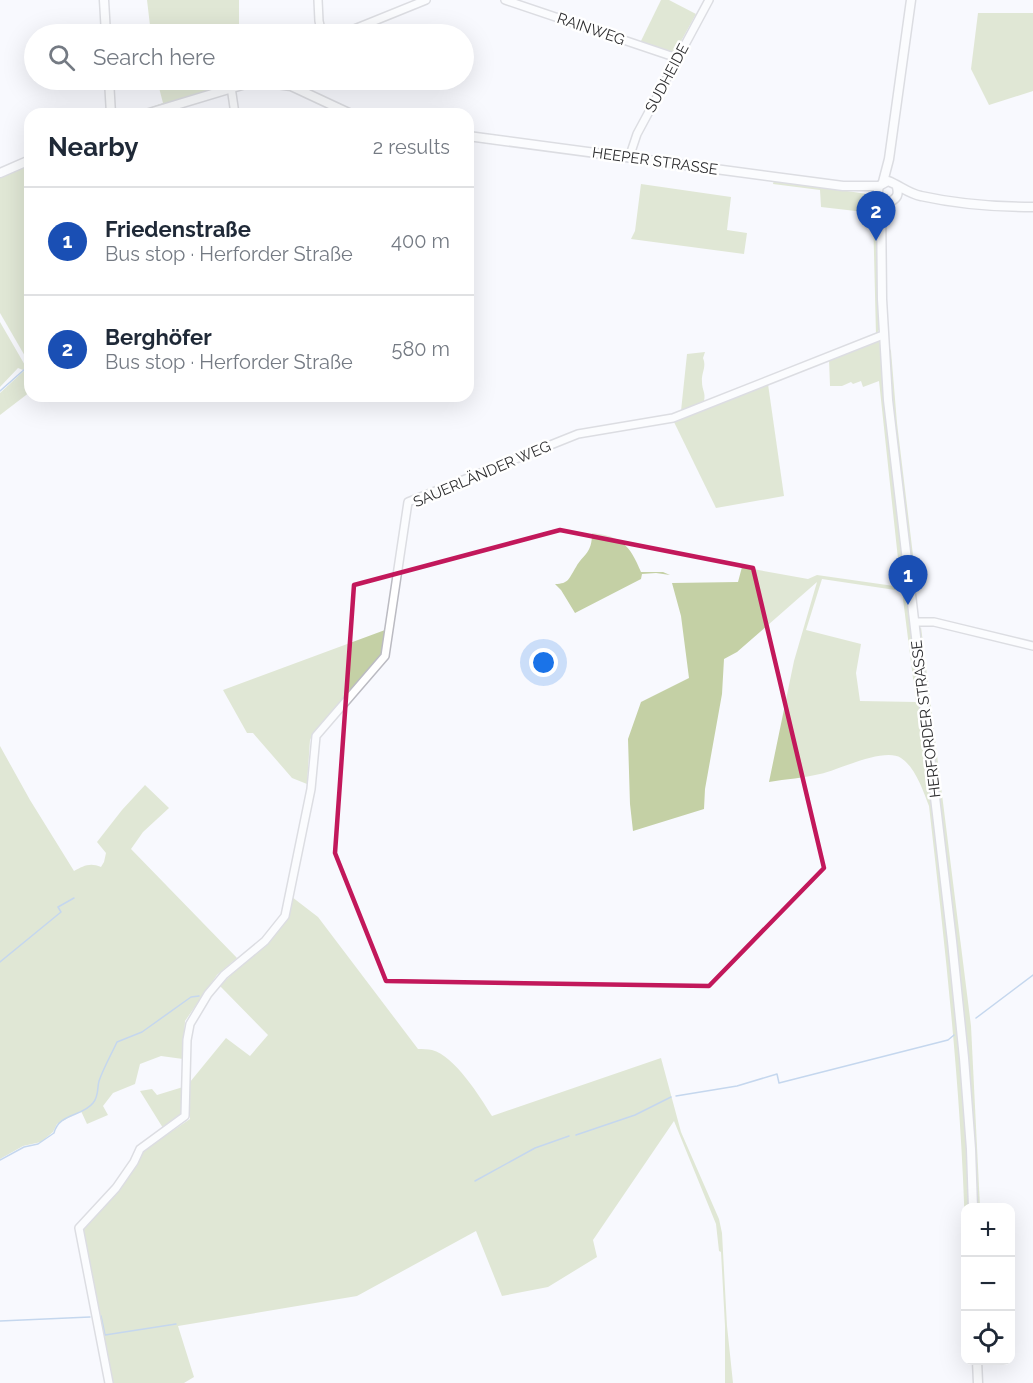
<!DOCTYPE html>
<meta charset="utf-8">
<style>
:root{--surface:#fff;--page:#f6f6f7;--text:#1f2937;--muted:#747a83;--line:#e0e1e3;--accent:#ea580c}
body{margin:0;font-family:Raleway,sans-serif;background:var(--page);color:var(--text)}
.controls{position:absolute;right:18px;bottom:18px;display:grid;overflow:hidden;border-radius:12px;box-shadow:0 6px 24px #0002}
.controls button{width:54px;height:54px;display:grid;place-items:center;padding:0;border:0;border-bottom:2px solid var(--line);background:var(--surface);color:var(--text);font:30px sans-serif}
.you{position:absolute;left:544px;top:663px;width:21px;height:21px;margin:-15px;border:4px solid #fff;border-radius:50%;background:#1a73e8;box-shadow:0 0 0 9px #1a73e833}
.badge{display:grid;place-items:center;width:39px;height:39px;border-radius:50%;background:var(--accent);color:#fff;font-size:20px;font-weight:700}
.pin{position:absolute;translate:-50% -50px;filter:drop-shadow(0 2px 3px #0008)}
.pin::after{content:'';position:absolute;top:32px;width:21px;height:18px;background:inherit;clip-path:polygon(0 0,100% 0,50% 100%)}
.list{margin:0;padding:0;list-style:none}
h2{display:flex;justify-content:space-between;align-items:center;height:78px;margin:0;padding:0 24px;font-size:26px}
h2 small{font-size:20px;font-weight:400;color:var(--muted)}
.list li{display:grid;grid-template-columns:39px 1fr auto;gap:18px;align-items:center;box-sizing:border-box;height:108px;padding:0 24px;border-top:2px solid var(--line)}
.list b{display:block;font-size:22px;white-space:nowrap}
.list p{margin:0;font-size:20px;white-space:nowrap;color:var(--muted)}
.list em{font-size:20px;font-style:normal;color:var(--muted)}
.icon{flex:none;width:33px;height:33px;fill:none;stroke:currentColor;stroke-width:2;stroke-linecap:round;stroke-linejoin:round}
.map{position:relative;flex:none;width:1033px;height:1383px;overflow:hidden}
.search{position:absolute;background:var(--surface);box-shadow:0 6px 24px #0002;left:24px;top:24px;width:450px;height:66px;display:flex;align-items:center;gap:15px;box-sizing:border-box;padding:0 21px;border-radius:33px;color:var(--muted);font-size:22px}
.panel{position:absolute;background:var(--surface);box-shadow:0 6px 24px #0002;left:24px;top:108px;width:450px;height:294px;border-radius:18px}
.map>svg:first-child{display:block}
.green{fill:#c4d0a5;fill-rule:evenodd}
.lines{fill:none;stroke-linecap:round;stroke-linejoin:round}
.stream{stroke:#87addc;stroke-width:1.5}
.minor-casing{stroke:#bbbbc2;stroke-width:10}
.tertiary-casing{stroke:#bbbbc2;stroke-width:11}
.minor{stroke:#fff;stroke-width:7}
.tertiary{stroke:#fff;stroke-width:8}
.marked{fill:none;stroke:#c2185b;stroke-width:4.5;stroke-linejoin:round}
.labels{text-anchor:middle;stroke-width:5;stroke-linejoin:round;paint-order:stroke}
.street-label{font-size:15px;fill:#2d2d2f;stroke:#fff}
</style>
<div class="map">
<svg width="1033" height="1383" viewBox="0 0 1033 1383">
<rect width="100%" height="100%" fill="#f8f9fe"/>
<g class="green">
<path d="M147 0H239V24L203 26V34H151Z"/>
<path d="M661 0H669L696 14 674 54 640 43Z"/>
<path d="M978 13H1033V91L989 105 971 69Z"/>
<path d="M157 80H208L209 89 224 86 138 114H132L163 103Z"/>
<path d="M30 163V362L29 363 0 313V176Z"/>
<path d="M774 180 867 194V197L876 208 878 225 876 246 879 269 880 328 876 335 873 213 821 207 820 190 773 184Z"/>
<path d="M641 184 731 197 727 230 747 233 744 254 631 239 635 231Z"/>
<path d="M0 322 26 367 23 370 18 368 0 387Z"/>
<path d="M876 340 880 343 885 406 907 593H906L907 608 909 609C933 808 964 1007 969 1207L966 1208 965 1230C961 1088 945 947 929 806 923 791 916 768 901 758 884 747 839 770 820 774 804 778 786 779 769 782L794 661 817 582 737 652 724 659 722 694 705 789 704 809 633 831 630 804 628 739 641 702 689 678 681 616 672 583 738 582 742 567 808 579 817 575 901 587 879 381 863 387 861 381 853 384 851 382 842 386H830L829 359ZM822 579 902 591 916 702 860 701 856 673 861 644 806 630Z"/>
<path d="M886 340 891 351 897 423 916 580 912 579 896 445Z"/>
<path d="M705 352 703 358C707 367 701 373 702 382 702 390 706 393 704 401L681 411 687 354Z"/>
<path d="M27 368 30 373V392L0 415V393Z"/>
<path d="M768 384 784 496 716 508 674 422Z"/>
<path d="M592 533C621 536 630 545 641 572H663L670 575 656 573 642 574 641 579 575 613 561 590 555 584C569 584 569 578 576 567 584 553 592 554 592 533Z"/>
<path d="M921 627 971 1026 980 1207H976L919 631Z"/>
<path d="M385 630 382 654 313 734 310 740 307 784 292 778 253 733H247L223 690Z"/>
<path d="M0 746 30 800 74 871C83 866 90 862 101 867L104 862 106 853 97 842 122 810 145 785 169 808 143 832 131 849 237 958 217 975 185 1021 183 1059 161 1056 140 1064 135 1084 113 1093 103 1106 108 1115 87 1124 81 1111 57 1124 53 1132 41 1142 23 1146 0 1159Z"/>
<path d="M292 897 318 917 418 1049C422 1049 428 1049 432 1050 455 1056 480 1097 492 1116L661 1058 681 1132 719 1219 722 1233 727 1326 733 1383H725V1326L721 1252 719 1251 716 1224 674 1121 593 1240 597 1257 548 1287 502 1296 476 1231 357 1296 178 1326 194 1377 184 1383H110L82 1228 136 1163 144 1150 190 1119V1082L226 1038 250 1056 268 1035 220 986C247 955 286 942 292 897Z"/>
<path d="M183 1087C184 1112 184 1115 163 1128L140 1091 152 1089 157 1095Z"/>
</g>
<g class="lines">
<g class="stream">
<path d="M0 391 26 368"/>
<path d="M0 962 61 912 58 907 74 898"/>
<path d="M976 1018 1033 975"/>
<path d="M676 1096 737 1086 777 1074 779 1083 948 1040 954 1035"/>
<path d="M576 1135 635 1115 671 1097"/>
<path d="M0 1160 24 1147 38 1144 54 1133C59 1113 82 1117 93 1103 99 1096 97 1088 99 1081 104 1067 111 1055 117 1042L142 1032 191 997 199 996"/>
<path d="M475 1181 535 1148 569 1136"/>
<path d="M101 1316 105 1335 176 1324"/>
<path d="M0 1321 90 1317"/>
</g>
<g class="minor-casing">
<g id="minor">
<path d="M318 0 319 21 322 34"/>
<path d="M505 0 677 58"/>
<path d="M342 34 426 0"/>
<path d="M231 87 235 114"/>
<path d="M629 158 637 134 709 0"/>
<path d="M915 622H934L1033 646"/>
<path d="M109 1383 79 1228 116 1188 134 1162 140 1149 185 1116 187 1040 190 1024 208 994 224 975 265 941 285 916 311 789 316 736 385 656 408 502 578 434 673 418 883 335"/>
</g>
</g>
<g class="tertiary-casing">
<g id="tertiary">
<path d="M104 0 106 34"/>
<path d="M109 80 111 114"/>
<path d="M146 114 255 81 291 86 351 114"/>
<path d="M468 136 843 186H879"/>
<path d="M0 173 30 160"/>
<path d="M883 182 889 159 911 0"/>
<path d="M897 187C899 195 897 198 890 202L881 200 877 196 879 186 888 181C899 185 909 194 921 196 957 204 997 207 1033 207"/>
<path d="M881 200 882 299 888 400 952 941 964 1058 971 1149 973 1208"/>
<path d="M977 1360 978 1383"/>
</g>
</g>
<use href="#minor" class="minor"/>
<use href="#tertiary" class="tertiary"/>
</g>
<path d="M0 0H1033V1383H0ZM560 530 753 568 824 868 709 986 386 981 335 853 354 585Z" fill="#f8f9fe" fill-opacity=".55" fill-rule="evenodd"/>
<path class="marked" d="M560 530 753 568 824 868 709 986 386 981 335 853 354 585Z"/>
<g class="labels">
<g class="street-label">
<text transform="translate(591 29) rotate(19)" y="5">RAINWEG</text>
<text transform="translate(667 78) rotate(-62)" y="5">SUDHEIDE</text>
<text transform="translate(655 161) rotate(8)" y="5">HEEPER STRASSE</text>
<text transform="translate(482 474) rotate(-23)" y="5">SAUERLÄNDER WEG</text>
<text transform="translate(926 719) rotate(-97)" y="5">HERFORDER STRASSE</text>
</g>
</g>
</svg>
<div class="controls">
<button>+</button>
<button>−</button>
<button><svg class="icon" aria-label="locate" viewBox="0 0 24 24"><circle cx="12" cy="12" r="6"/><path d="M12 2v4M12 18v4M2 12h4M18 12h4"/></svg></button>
</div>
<div class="you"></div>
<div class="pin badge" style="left:908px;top:605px;background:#1a4fb4">1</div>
<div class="pin badge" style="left:876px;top:241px;background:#1a4fb4">2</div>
<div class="search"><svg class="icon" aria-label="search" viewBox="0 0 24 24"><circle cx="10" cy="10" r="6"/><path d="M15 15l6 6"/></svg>Search here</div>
<section class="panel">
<h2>Nearby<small>2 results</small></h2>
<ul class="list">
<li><span class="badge" style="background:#1a4fb4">1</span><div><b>Friedenstraße</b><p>Bus stop · Herforder Straße</p></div><em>400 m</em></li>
<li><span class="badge" style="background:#1a4fb4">2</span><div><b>Berghöfer</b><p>Bus stop · Herforder Straße</p></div><em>580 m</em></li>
</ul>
</section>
</div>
